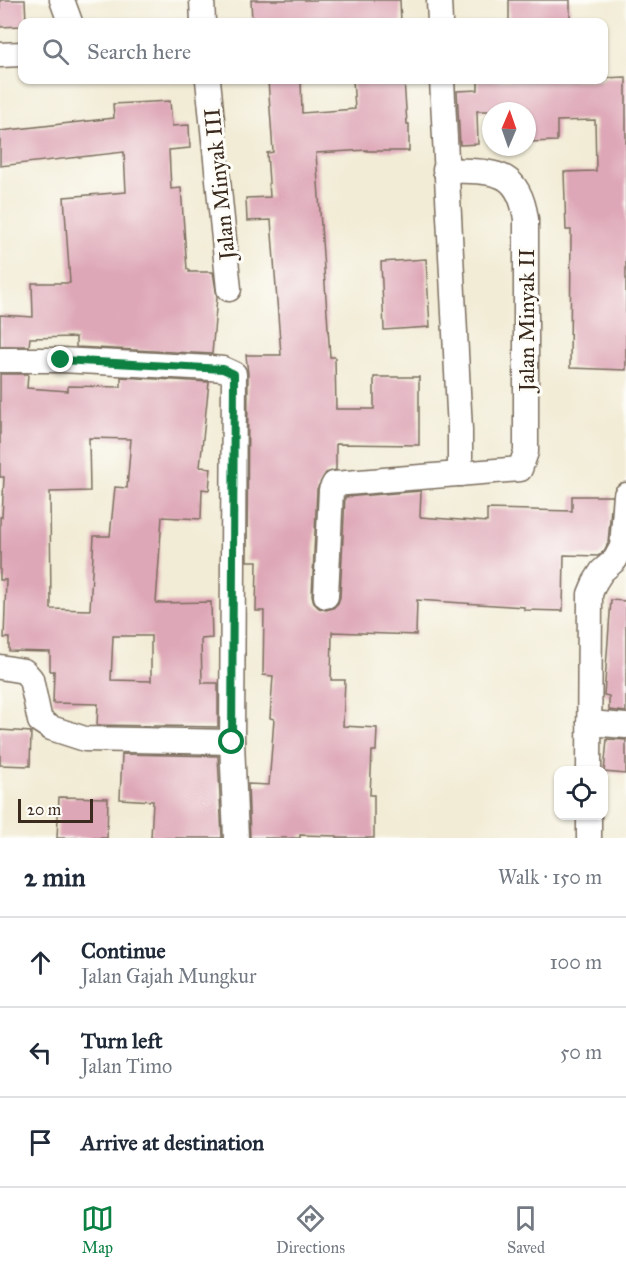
<!DOCTYPE html>
<meta charset="utf-8">
<style>
:root{--surface:#fff;--page:#f6f6f7;--text:#1f2937;--muted:#747a83;--line:#e0e1e3;--accent:#0b8043}
body{margin:0;font-family:"IM FELL Great Primer",serif;background:var(--page);color:var(--text)}
.controls{position:absolute;right:18px;bottom:18px;display:grid;overflow:hidden;border-radius:12px;box-shadow:0 2px 4px #0004}
.controls button{width:54px;height:54px;display:grid;place-items:center;padding:0;border:0;border-bottom:2px solid var(--line);background:var(--surface);color:var(--text);font:30px sans-serif}
.compass{position:absolute;left:482px;top:102px;width:54px;height:54px;border-radius:50%;background:var(--surface);box-shadow:0 2px 4px #0004;rotate:2deg}
.scale{position:absolute;left:18px;bottom:15px;width:75px;box-sizing:border-box;padding-left:6px;border:3px solid #3b2a1e;border-top:0;font-size:16px;line-height:21px;white-space:nowrap;color:#3b2a1e;-webkit-text-stroke:4px #fdfcf7;paint-order:stroke}
.stop{position:absolute;width:18px;height:18px;margin:-14px;border:4px solid #0b8043;border-radius:50%;background:#fff}
.stop.end{background:#0b8043;border-color:#fff;box-shadow:0 2px 6px #0008}
.list{margin:0;padding:0;list-style:none}
h2{display:flex;justify-content:space-between;align-items:center;height:78px;margin:0;padding:0 24px;font-size:26px}
h2 small{font-size:20px;font-weight:400;color:var(--muted)}
.list li{display:grid;grid-template-columns:39px 1fr auto;gap:18px;align-items:center;box-sizing:border-box;height:90px;padding:0 24px;border-top:2px solid var(--line)}
.list b{display:block;font-size:22px;white-space:nowrap}
.list p{margin:0;font-size:20px;white-space:nowrap;color:var(--muted)}
.list em{font-size:20px;font-style:normal;color:var(--muted)}
.icon{flex:none;width:33px;height:33px;fill:none;stroke:currentColor;stroke-width:2;stroke-linecap:round;stroke-linejoin:round}
.map{position:relative;flex:none;width:626px;height:838px;overflow:hidden}
.search{position:absolute;background:var(--surface);box-shadow:0 2px 4px #0004;left:18px;right:18px;top:18px;height:66px;display:flex;align-items:center;gap:15px;box-sizing:border-box;padding:0 21px;border-radius:12px;color:var(--muted);font-size:22px}
.sheet{height:348px;background:var(--surface)}
nav{display:flex;justify-content:space-around;align-items:center;box-sizing:border-box;height:84px;border-top:2px solid var(--line);background:var(--surface);font-size:16px;color:var(--muted)}
nav a{display:grid;justify-items:center;gap:3px}
nav .on{color:var(--accent)}
.map>svg:first-child{display:block}
.building{fill:#dea7b7;fill-rule:evenodd}
.lines{fill:none;stroke-linecap:round;stroke-linejoin:round}
.minor-casing{stroke:#7b6e5e;stroke-width:27}
.minor{stroke:#fff;stroke-width:24}
.route{stroke:#0b8043;stroke-width:8}
.labels{text-anchor:middle;stroke-width:6;stroke-linejoin:round;paint-order:stroke}
.street-label{font-size:22px;fill:#3b2a1e;stroke:#fdfcf7}
</style>
<div class="map">
<svg width="626" height="838" viewBox="0 0 626 838">
<rect width="100%" height="100%" fill="#fdfcf7"/>
<filter id="ink" filterUnits="userSpaceOnUse"><feTurbulence type="fractalNoise" baseFrequency=".0167" numOctaves="2"/><feDisplacementMap in="SourceGraphic" scale="12" xChannelSelector="R" yChannelSelector="G"/><feConvolveMatrix kernelMatrix="1 2 1 2 8 2 1 2 1" color-interpolation-filters="sRGB"/></filter>
<filter id="wash" filterUnits="userSpaceOnUse"><feTurbulence type="fractalNoise" baseFrequency=".008" numOctaves="4" result="noise"/><feDisplacementMap in="SourceGraphic" scale="24" xChannelSelector="R" yChannelSelector="G"/><feGaussianBlur stdDeviation="1.35" result="paint"/><feColorMatrix in="noise" values="0 0 0 0 0 0 0 0 0 0 0 0 0 0 0 0 0 1.4 0 .05"/><feComposite in="paint" operator="in"/></filter>
<g filter="url(#wash)">
<rect width="100%" height="100%" fill="#f2ecd6"/>
<g id="blocks">
<g class="building">
<path d="M0 0H25L26 22H22V26L0 27Z"/>
<path d="M251 0H400L401 22H252Z"/>
<rect x="509" y="0" width="61" height="22"/>
<path d="M626 77V370L570 368 571 230H566L564 172 596 171 595 120 557 121V141L527 142V111H477L478 144 460 145 457 91 478 90V80H603V78Z"/>
<path d="M268 80H301L302 113 355 109 353 80H404L407 124H409V151H367V150L316 153 330 357H335L336 409H374V377H419V445L336 444V470L326 473 317 489 312 595 314 603 319 608 326 610 333 608 338 603 340 597 345 497 421 491 420 517 487 522V509L572 511V496H612L608 543 604 551 598 556 564 555 563 611 524 610V607L417 600 416 635 332 632 331 680H345L343 726 377 728 376 751H372L370 795H374V838H337V836L300 835V838H250L248 784 269 785 274 719 270 718 273 676 263 675 264 611H256L257 561H247L248 374 246 355H281L271 220 247 221 246 198 270 197 267 153 273 152Z"/>
<path d="M170 101 172 126 189 125 190 148 169 150 171 189 181 188 187 269H189V272H213L217 297 212 354 76 347V337L30 338 29 346H0V315L33 317 32 283H70L64 197 126 192 124 152 0 166V131L114 118 113 104Z"/>
<path d="M426 259 430 327 384 330 381 262Z"/>
<path d="M0 374H28L27 388 68 391V386L121 387V377L209 382 200 467 211 468 209 490 202 489 201 519 162 517 156 603 211 602 212 638 201 639 202 683H218V727L97 725 98 704 53 703 54 671H50V652L9 651V638H4L6 580H0V517H2L4 477H0ZM89 438 131 439 127 488 115 487 110 536H94L90 610 51 609 50 492 90 491ZM113 636H151V681L111 680Z"/>
<path d="M611 600 626 601V712L609 710V696L604 695Z"/>
<path d="M0 730 31 732 30 766 0 765Z"/>
<path d="M607 739 626 740V774L604 772Z"/>
<path d="M122 754 218 756 222 838H151L153 801 120 799Z"/>
<path d="M59 797 108 798 107 838H57Z"/>
</g>
</g>
</g>
<g filter="url(#ink)">
<use href="#blocks" fill-opacity="0" stroke="#7b6e5e" stroke-width="1.5"/>
<g class="lines">
<g class="minor-casing">
<g id="minor">
<path d="M62 0 70 22"/>
<path d="M202 0 203 22"/>
<path d="M439 0 440 22"/>
<path d="M0 55 22 54"/>
<path d="M208 80 229 289"/>
<path d="M442 80 460 430V474"/>
<path d="M0 360H61L211 368 223 369 234 374 232 742 236 838"/>
<path d="M326 596 331 490 334 484 520 469 526 452V219C518 165 490 173 445 170"/>
<path d="M0 667 24 671 31 679 40 721 51 728 85 739 232 742"/>
<path d="M589 723 626 726"/>
<path d="M589 770 590 594 595 582 602 571 615 560 622 547 626 495"/>
<path d="M589 816V838"/>
</g>
</g>
<use href="#minor" class="minor"/>
</g>
</g>
<g class="lines" filter="url(#ink)">
<path class="route" d="M61 360 223 369 234 374 232 742"/>
</g>
<g class="labels">
<g class="street-label">
<text transform="translate(219 184) rotate(-96)" y="8">Jalan Minyak III</text>
<text transform="translate(526 320) rotate(-90)" y="8">Jalan Minyak II</text>
</g>
</g>
</svg>
<div class="controls">
<button><svg class="icon" aria-label="locate" viewBox="0 0 24 24"><circle cx="12" cy="12" r="6"/><path d="M12 2v4M12 18v4M2 12h4M18 12h4"/></svg></button>
</div>
<svg class="compass" viewBox="-18 -18 36 36"><path d="M0-13l5 13h-10z" fill="#e53935"/><path d="M0 13l5-13h-10z" fill="#747a83"/></svg>
<div class="scale">20 m</div>
<div class="stop" style="left:232px;top:742px"></div>
<div class="stop end" style="left:61px;top:360px"></div>
<div class="search"><svg class="icon" aria-label="search" viewBox="0 0 24 24"><circle cx="10" cy="10" r="6"/><path d="M15 15l6 6"/></svg>Search here</div>
</div>
<section class="sheet">
<h2>2 min<small>Walk · 150 m</small></h2>
<ul class="list">
<li><svg class="icon" aria-label="ahead" viewBox="0 0 24 24"><path d="M12 20V5M6 11l6-6 6 6"/></svg><div><b>Continue</b><p>Jalan Gajah Mungkur</p></div><em>100 m</em></li>
<li><svg class="icon" aria-label="left" viewBox="0 0 24 24"><path d="M17 20v-9H6M10 6l-5 5 5 5"/></svg><div><b>Turn left</b><p>Jalan Timo</p></div><em>50 m</em></li>
<li><svg class="icon" aria-label="arrive" viewBox="0 0 24 24"><path d="M6 21V4h12l-3 4 3 4H6"/></svg><div><b>Arrive at destination</b></div></li>
</ul>
</section>
<nav>
<a class="on"><svg class="icon" aria-label="map" viewBox="0 0 24 24"><path d="M3 6l6-2 6 2 6-2v14l-6 2-6-2-6 2zM9 4v14M15 6v14"/></svg>Map</a>
<a><svg class="icon" aria-label="directions" viewBox="0 0 24 24"><path d="M12 3l9 9-9 9-9-9zM9 14v-3h6M13 9l2 2-2 2"/></svg>Directions</a>
<a><svg class="icon" aria-label="saved" viewBox="0 0 24 24"><path d="M7 4h10v16l-5-4-5 4z"/></svg>Saved</a>
</nav>
